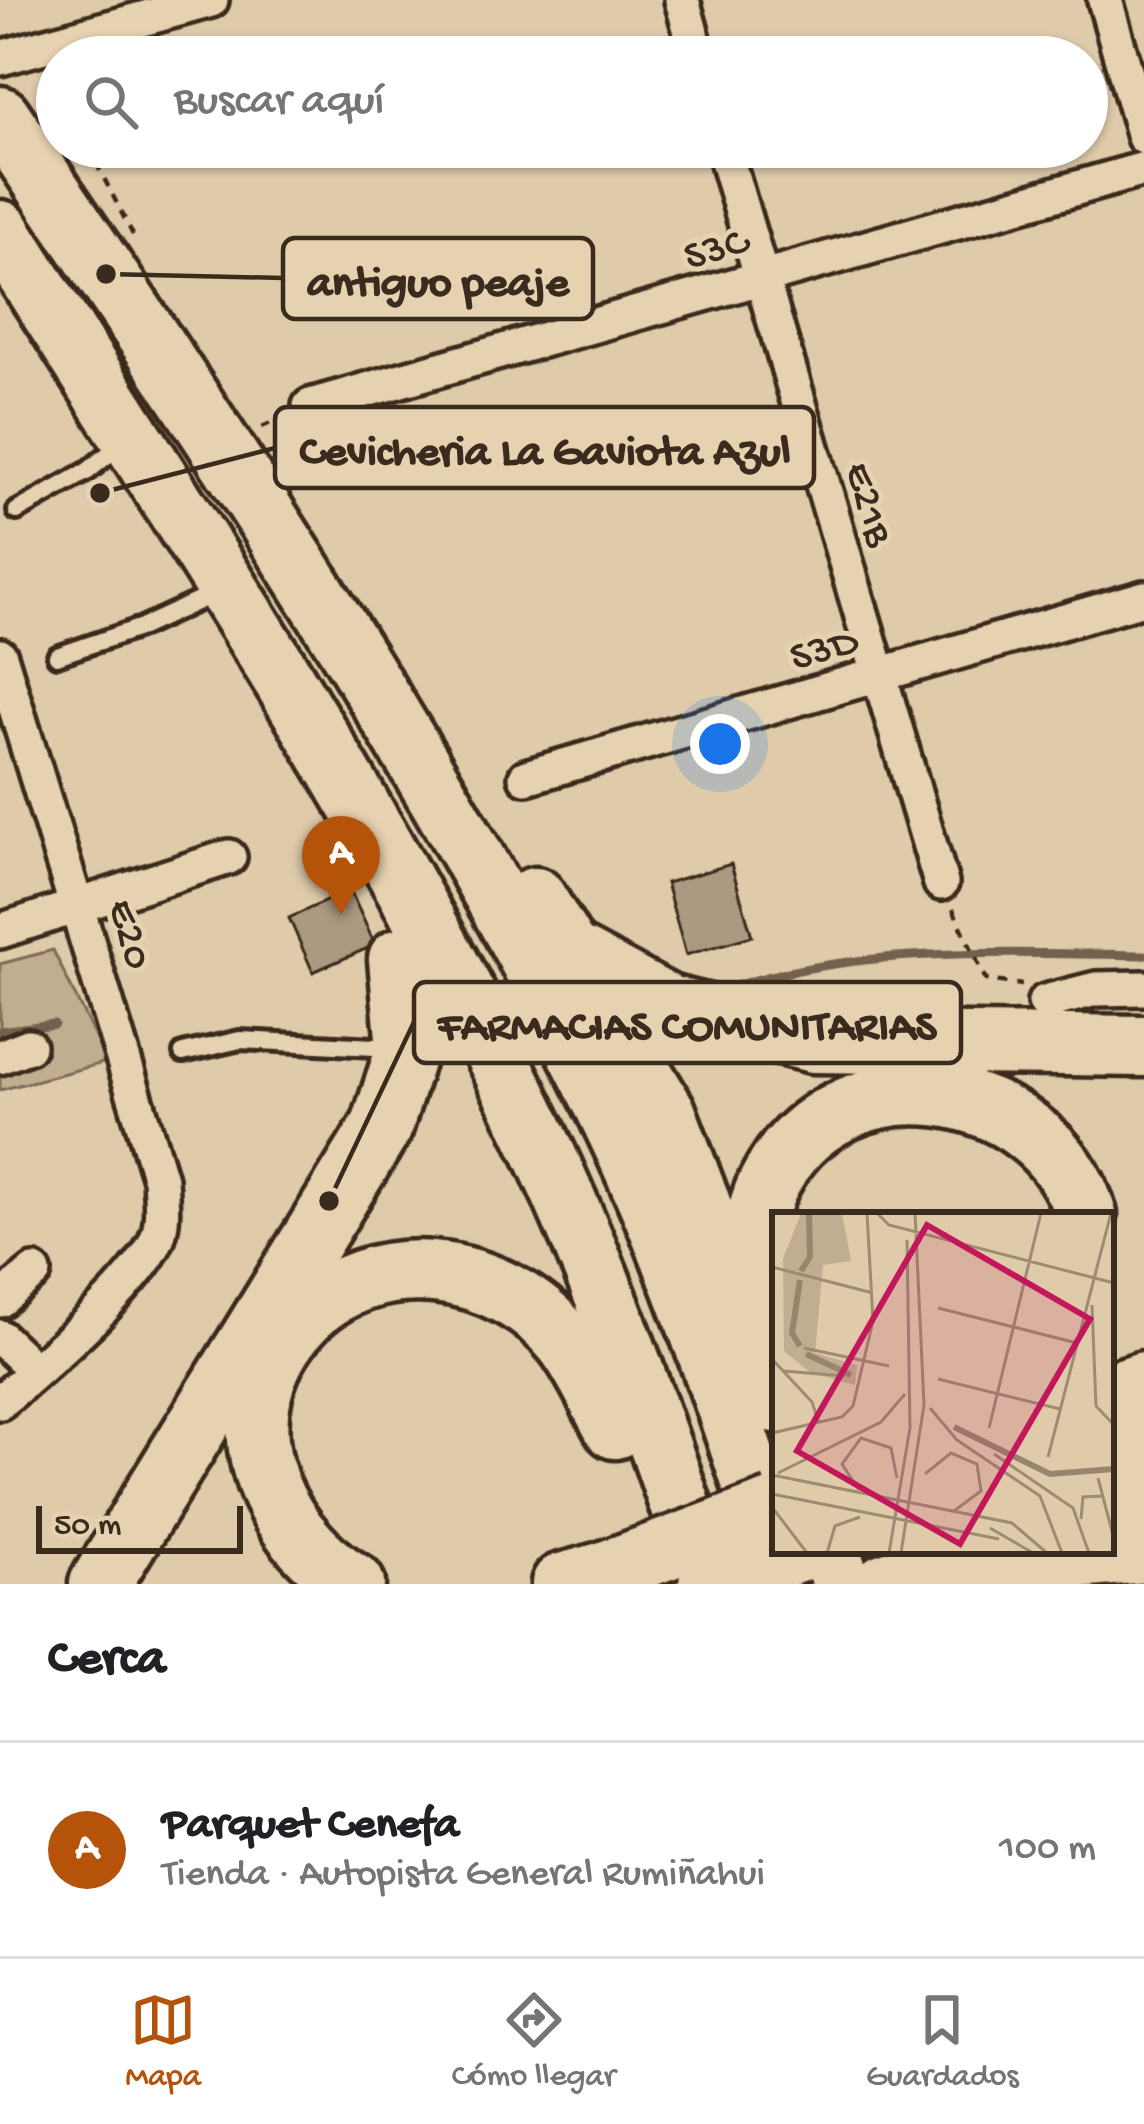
<!DOCTYPE html>
<html lang="es">
<meta charset="utf-8">
<style>
:root{--surface:#fff;--page:#f2f2f2;--text:#202124;--muted:#757577;--line:#e0e0e0;--accent:#b45309}
body{margin:0;font-family:"Gochi Hand",sans-serif;background:var(--page);color:var(--text)}
.scale{position:absolute;left:36px;bottom:30px;width:207px;box-sizing:border-box;padding-left:12px;border:6px solid #3b2a1e;border-top:0;font-size:33px;line-height:42px;white-space:nowrap;color:#3b2a1e;-webkit-text-stroke:9px #e6d2b0;paint-order:stroke}
.you{position:absolute;left:720px;top:744px;width:42px;height:42px;margin:-30px;border:9px solid #fff;border-radius:50%;background:#1a73e8;box-shadow:0 0 0 18px #1a73e833}
.badge{display:grid;place-items:center;width:78px;height:78px;border-radius:50%;background:var(--accent);color:#fff;font-size:39px;font-weight:700}
.pin{position:absolute;translate:-50% -99px;filter:drop-shadow(0 3px 6px #0008)}
.pin::after{content:'';position:absolute;top:63px;width:42px;height:36px;background:inherit;clip-path:polygon(0 0,100% 0,50% 100%)}
.list{margin:0;padding:0;list-style:none}
h2{display:flex;justify-content:space-between;align-items:center;height:156px;margin:0;padding:0 48px;font-size:51px}
h2 small{font-size:39px;font-weight:400;color:var(--muted)}
.list li{display:grid;grid-template-columns:78px 1fr auto;gap:36px;align-items:center;box-sizing:border-box;height:216px;padding:0 48px;border-top:3px solid var(--line)}
.list b{display:block;font-size:45px;white-space:nowrap}
.list p{margin:0;font-size:39px;white-space:nowrap;color:var(--muted)}
.list em{font-size:39px;font-style:normal;color:var(--muted)}
.icon{flex:none;width:66px;height:66px;fill:none;stroke:currentColor;stroke-width:2;stroke-linecap:round;stroke-linejoin:round}
.map{position:relative;flex:none;width:1144px;height:1584px;overflow:hidden}
.search{position:absolute;background:var(--surface);box-shadow:0 3px 9px #0004;left:36px;right:36px;top:36px;height:132px;display:flex;align-items:center;gap:30px;box-sizing:border-box;padding:0 42px;border-radius:66px;color:var(--muted);font-size:45px}
.sheet{height:372px;background:var(--surface)}
nav{display:flex;justify-content:space-around;align-items:center;box-sizing:border-box;height:168px;border-top:3px solid var(--line);background:var(--surface);font-size:33px;color:var(--muted)}
nav a{display:grid;justify-items:center;gap:6px}
nav .on{color:var(--accent)}
.map>svg:first-child{display:block}
.green{fill:#c1ae90;stroke:#7e6c57;stroke-width:3}
.lines{fill:none;stroke-linecap:round;stroke-linejoin:round}
.stream{stroke:#73614d;stroke-width:9}
.building{fill:#ac997f;stroke:#3b2a1e;stroke-width:3}
.lane-casing{stroke:#3b2a1e;stroke-width:26}
.street-casing{stroke:#3b2a1e;stroke-width:42}
.highway-casing{stroke:#3b2a1e;stroke-width:69}
.path{stroke:#3b2a1e;stroke-width:4.5;stroke-dasharray:9 9;stroke-linecap:butt}
.lane{stroke:#e6d2b0;stroke-width:16}
.street{stroke:#e6d2b0;stroke-width:33}
.highway{stroke:#e6d2b0;stroke-width:60}
.highway-bridge-casing{stroke:#3b2a1e;stroke-width:69;stroke-linecap:butt}
.highway-bridge{stroke:#e6d2b0;stroke-width:60}
.labels{text-anchor:middle;stroke-width:10;stroke-linejoin:round;paint-order:stroke}
.street-label{font-size:42px;fill:#3b2a1e;stroke:#e6d2b0}
.inset-river{fill:none;stroke:#98856d;stroke-width:6}
.inset-road{fill:none;stroke:#9d8b72;stroke-width:3}
.view{fill:#c2185b;fill-opacity:0.15;stroke:#c2185b;stroke-width:6}
.inset-edge{fill:none;stroke:#3b2a1e;stroke-width:6}
.leader{fill:none;stroke:#3b2a1e;stroke-width:4.5}
.callout-dot{fill:#3b2a1e;stroke:#e6d2b0;stroke-width:4.5}
.callout{fill:#e6d2b0;stroke:#3b2a1e;stroke-width:4.5}
.callout-label{font-size:45px;text-anchor:middle;font-weight:bold;fill:#3b2a1e}
</style>
<div class="map">
<svg width="1144" height="1584" viewBox="0 0 1144 1584">
<rect width="100%" height="100%" fill="#dfcbaa"/>
<filter id="ink" filterUnits="userSpaceOnUse"><feTurbulence type="fractalNoise" baseFrequency=".00833" numOctaves="2"/><feDisplacementMap in="SourceGraphic" scale="24" xChannelSelector="R" yChannelSelector="G"/><feConvolveMatrix kernelMatrix="1 2 1 2 8 2 1 2 1" color-interpolation-filters="sRGB"/></filter>
<g filter="url(#ink)">
<path class="green" d="M53 950 107 1062 0 1090V964Z"/>
<g class="lines">
<g class="stream">
<path d="M738 985C866 946 1011 953 1144 955"/>
<path d="M0 1031 54 1024"/>
</g>
</g>
<g class="building">
<path d="M731 864 752 936 686 955 666 883Z"/>
<path d="M350 890 375 945 313 972 289 918Z"/>
</g>
<g class="lines">
<g class="lane-casing">
<g id="lane">
<path d="M17 511 88 471 122 443"/>
<path d="M57 656 142 627 220 591"/>
<path d="M183 1053 240 1040 394 1048"/>
</g>
</g>
<g class="street-casing">
<g id="street">
<path d="M682 0 698 57"/>
<path d="M1105 0 1144 137"/>
<path d="M0 58 211 0"/>
<path d="M723 147 941 883"/>
<path d="M310 406 1144 169"/>
<path d="M0 656 160 1179C161 1198 164 1218 158 1236 143 1280 38 1369 0 1402"/>
<path d="M526 777 1144 598"/>
<path d="M0 931 229 857"/>
<path d="M1045 1002 1096 989 1144 988"/>
<path d="M0 1057 28 1046"/>
<path d="M0 1300 34 1272"/>
<path d="M0 1337 35 1371"/>
</g>
</g>
<g class="highway-casing">
<g id="highway">
<path d="M0 117C217 437 436 761 607 1109 676 1251 726 1401 775 1551"/>
<path d="M0 231C184 521 377 809 528 1119 601 1268 654 1427 707 1584"/>
<path d="M535 898 665 1112 775 1402"/>
<path d="M579 958 668 1006 813 1042 1144 1046"/>
<path d="M745 1310C750 1269 750 1221 769 1183 837 1047 1044 1075 1086 1215"/>
<path d="M1111 1393 1144 1382"/>
<path d="M1111 1449 1144 1439"/>
<path d="M1111 1504 1144 1492"/>
<path d="M829 1551 841 1584"/>
<path d="M1067 1559 1144 1552"/>
<path d="M100 1584 382 1126 407 1048 399 959"/>
<path d="M354 1584C262 1530 220 1409 299 1322 371 1242 502 1263 565 1341 585 1366 599 1400 615 1428"/>
<path d="M562 1584 602 1573"/>
<path d="M884 1584 978 1551"/>
<path d="M985 1584 1092 1551"/>
</g>
</g>
<g class="path">
<path d="M48 75 57 92"/>
<path d="M88 147 133 235"/>
<path d="M262 427 284 417"/>
<path d="M953 909 986 980 1022 985"/>
</g>
<use href="#lane" class="lane"/>
<use href="#street" class="street"/>
<use href="#highway" class="highway"/>
<g class="highway-bridge-casing">
<g id="highway-bridge">
<path d="M602 1573 775 1509"/>
<path d="M709 1584 800 1551"/>
</g>
</g>
<use href="#highway-bridge" class="highway-bridge"/>
</g>
</g>
<g class="labels">
<g class="street-label">
<text transform="translate(715 245) rotate(-16)" y="15">S3C</text>
<text transform="translate(873 503) rotate(74)" y="15">E21B</text>
<text transform="translate(823 645) rotate(-16)" y="15">S3D</text>
<text transform="translate(134 933) rotate(74)" y="15">E20</text>
</g>
</g>
<g transform="translate(772 1212)">
<rect width="342" height="342" fill="#dfcbaa"/>
<path d="M29 1H70L79 49 51 53 43 141 85 153 83 173 39 161 12 139 11 47Z" fill="#c1ae90"/>
<path class="inset-river" d="M29 59 38 45 37 1M28 68 20 121 28 134M34 142 79 163M182 215 278 262 342 257"/>
<path class="inset-road" d="M105 1 117 13 342 71M0 55 101 81M0 84V128M320 93 324 194 342 213M166 96 305 131M32 136 117 154M0 147 40 190 47 211M11 159 73 164M166 167 288 197M158 196 185 228 268 284 290 341M217 216 269 1M0 221 70 205 81 194 101 109 95 1M222 242 301 296 317 341M276 245 339 1M6 261 109 210 133 182M153 262 179 241 205 252 209 279 182 299M0 263 240 311 275 341M326 266 342 327M87 278 70 252 89 226 119 236 125 266M0 282 227 327M0 295 35 341M309 307 311 285 331 284M218 316 261 341M55 341 63 314 88 305M117 341 138 216 135 28M129 341 152 193 143 1"/>
<path class="view" d="M155 13 318 107 188 332 25 239Z"/>
<rect width="342" height="342" class="inset-edge"/>
</g>
<path class="leader" d="M106 274L283 278M100 493L275 448M329 1201L414 1022"/>
<g class="callout-dot">
<circle cx="106" cy="274" r="12"/>
<circle cx="100" cy="493" r="12"/>
<circle cx="329" cy="1201" r="12"/>
</g>
<g class="callout">
<rect x="283" y="238" width="310" height="81" rx="12"/>
<rect x="275" y="407" width="539" height="81" rx="12"/>
<rect x="414" y="982" width="547" height="81" rx="12"/>
</g>
<g class="callout-label">
<text x="438" y="294">antiguo peaje</text>
<text x="545" y="463">Cevicheria La Gaviota Azul</text>
<text x="687" y="1038">FARMACIAS COMUNITARIAS</text>
</g>
</svg>
<div class="scale">50 m</div>
<div class="you"></div>
<div class="pin badge" style="left:341px;top:915px">A</div>
<div class="search"><svg class="icon" aria-label="search" viewBox="0 0 24 24"><circle cx="10" cy="10" r="6"/><path d="M15 15l6 6"/></svg>Buscar aquí</div>
</div>
<section class="sheet">
<h2>Cerca<small></small></h2>
<ul class="list">
<li><span class="badge">A</span><div><b>Parquet Cenefa</b><p>Tienda · Autopista General Rumiñahui</p></div><em>100 m</em></li>
</ul>
</section>
<nav>
<a class="on"><svg class="icon" aria-label="map" viewBox="0 0 24 24"><path d="M3 6l6-2 6 2 6-2v14l-6 2-6-2-6 2zM9 4v14M15 6v14"/></svg>Mapa</a>
<a><svg class="icon" aria-label="directions" viewBox="0 0 24 24"><path d="M12 3l9 9-9 9-9-9zM9 14v-3h6M13 9l2 2-2 2"/></svg>Cómo llegar</a>
<a><svg class="icon" aria-label="saved" viewBox="0 0 24 24"><path d="M7 4h10v16l-5-4-5 4z"/></svg>Guardados</a>
</nav>
